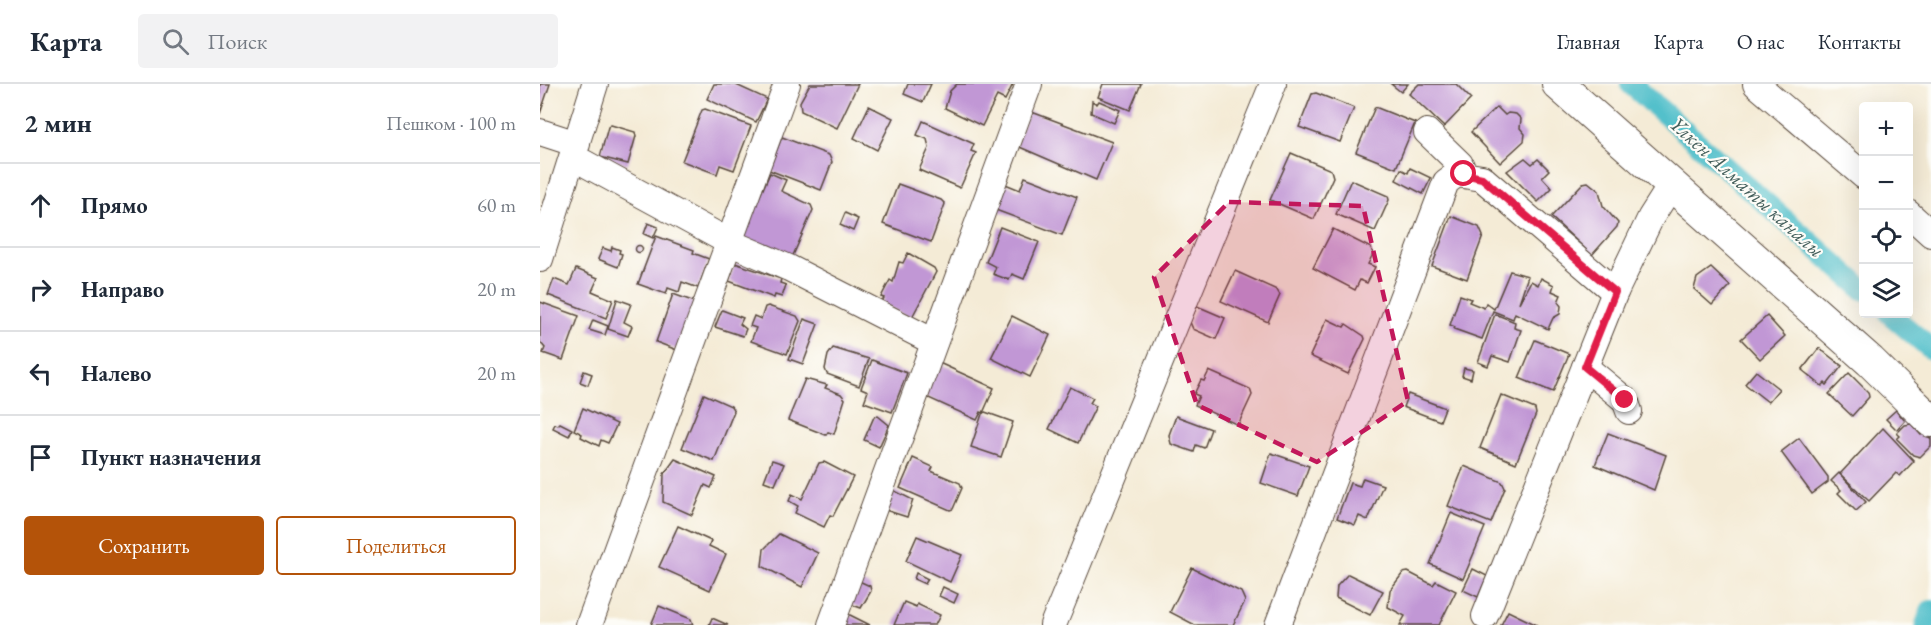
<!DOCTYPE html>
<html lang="ru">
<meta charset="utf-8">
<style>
:root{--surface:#fff;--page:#f2f2f3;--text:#1f2937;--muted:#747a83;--line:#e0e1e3;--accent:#b45309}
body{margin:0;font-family:"EB Garamond",serif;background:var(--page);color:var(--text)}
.controls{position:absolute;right:18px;top:18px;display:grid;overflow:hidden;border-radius:6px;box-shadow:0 6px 24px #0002}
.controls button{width:54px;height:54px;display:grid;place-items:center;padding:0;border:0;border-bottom:2px solid var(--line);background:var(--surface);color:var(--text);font:30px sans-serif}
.stop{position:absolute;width:18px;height:18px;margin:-14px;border:4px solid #e11d48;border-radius:50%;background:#fff}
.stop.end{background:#e11d48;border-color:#fff;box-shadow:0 2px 6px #0008}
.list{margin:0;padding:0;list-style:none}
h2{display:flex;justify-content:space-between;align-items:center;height:78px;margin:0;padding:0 24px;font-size:26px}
h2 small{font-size:20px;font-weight:400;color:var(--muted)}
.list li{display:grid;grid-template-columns:39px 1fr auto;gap:18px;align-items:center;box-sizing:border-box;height:84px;padding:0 24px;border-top:2px solid var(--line)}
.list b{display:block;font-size:22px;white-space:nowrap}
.list em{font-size:20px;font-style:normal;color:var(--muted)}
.actions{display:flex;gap:12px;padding:18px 24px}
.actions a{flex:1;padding:14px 0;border:2px solid var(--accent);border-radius:6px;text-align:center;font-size:21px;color:var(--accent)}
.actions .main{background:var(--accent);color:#fff}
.icon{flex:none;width:33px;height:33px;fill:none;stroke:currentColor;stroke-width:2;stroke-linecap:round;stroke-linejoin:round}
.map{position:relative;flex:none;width:1391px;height:541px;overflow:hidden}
header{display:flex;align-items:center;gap:36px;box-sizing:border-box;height:84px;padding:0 30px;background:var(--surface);border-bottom:2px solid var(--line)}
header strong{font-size:28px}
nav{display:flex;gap:33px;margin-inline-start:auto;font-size:21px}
.search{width:420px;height:54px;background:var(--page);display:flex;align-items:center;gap:15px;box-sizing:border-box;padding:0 21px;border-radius:6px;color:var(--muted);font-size:22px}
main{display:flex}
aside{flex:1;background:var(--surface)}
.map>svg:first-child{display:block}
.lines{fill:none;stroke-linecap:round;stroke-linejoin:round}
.canal{stroke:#53c0cb;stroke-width:22}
.building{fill:#c197d5}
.minor-casing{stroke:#57473a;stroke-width:28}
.tertiary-casing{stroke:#57473a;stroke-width:34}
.minor{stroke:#fff;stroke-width:26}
.tertiary{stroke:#fff;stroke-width:32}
.route{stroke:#e11d48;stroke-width:8}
.marked{fill:#c2185b;fill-opacity:0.2;stroke:#c2185b;stroke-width:4.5;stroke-dasharray:12 8;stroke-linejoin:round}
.labels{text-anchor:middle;stroke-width:4.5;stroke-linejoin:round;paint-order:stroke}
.water-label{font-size:21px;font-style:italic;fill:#435e5b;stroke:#fdfcf7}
</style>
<header>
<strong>Карта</strong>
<div class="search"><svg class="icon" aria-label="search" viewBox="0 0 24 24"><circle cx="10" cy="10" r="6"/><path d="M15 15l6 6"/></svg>Поиск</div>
<nav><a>Главная</a><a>Карта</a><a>О нас</a><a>Контакты</a></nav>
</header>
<main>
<aside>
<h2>2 мин<small>Пешком · 100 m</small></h2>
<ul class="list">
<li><svg class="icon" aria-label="ahead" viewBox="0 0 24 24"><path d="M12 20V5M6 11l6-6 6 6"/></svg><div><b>Прямо</b></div><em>60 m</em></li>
<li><svg class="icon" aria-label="right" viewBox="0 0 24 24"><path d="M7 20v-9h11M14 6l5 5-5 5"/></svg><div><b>Направо</b></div><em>20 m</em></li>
<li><svg class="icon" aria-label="left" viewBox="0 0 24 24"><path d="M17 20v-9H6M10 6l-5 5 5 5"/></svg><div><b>Налево</b></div><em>20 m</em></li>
<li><svg class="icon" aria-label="arrive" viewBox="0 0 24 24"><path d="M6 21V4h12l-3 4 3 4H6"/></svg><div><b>Пункт назначения</b></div></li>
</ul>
<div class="actions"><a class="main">Сохранить</a><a>Поделиться</a></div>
</aside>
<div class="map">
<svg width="1391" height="541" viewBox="0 0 1391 541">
<rect width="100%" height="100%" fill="#fdfcf7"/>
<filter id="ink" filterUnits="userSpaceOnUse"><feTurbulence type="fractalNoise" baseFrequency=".0167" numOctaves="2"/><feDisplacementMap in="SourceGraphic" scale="12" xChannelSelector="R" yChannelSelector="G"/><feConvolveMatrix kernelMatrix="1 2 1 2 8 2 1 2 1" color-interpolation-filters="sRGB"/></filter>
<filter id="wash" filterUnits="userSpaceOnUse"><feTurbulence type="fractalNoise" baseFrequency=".008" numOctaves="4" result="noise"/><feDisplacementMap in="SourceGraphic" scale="24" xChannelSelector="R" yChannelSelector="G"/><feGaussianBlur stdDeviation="1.35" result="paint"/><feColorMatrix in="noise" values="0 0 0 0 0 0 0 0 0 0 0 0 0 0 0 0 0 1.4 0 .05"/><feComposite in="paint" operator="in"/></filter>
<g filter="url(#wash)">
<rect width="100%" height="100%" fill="#f4ebd6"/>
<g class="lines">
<g class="canal">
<path d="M1091 0 1324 206"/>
<path d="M1350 230 1391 265"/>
<path d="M1386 541 1391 527"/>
</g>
</g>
<g id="blocks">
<g class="building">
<path d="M0 0H10L0 30Z"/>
<path d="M174 0H194L227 15 216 38 167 15Z"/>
<path d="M270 0H318L297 44 261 27 260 18Z"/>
<path d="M368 0H391L383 18 364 10Z"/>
<path d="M417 0H473L465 16 457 12 442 42 405 24 410 7Z"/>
<path d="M563 0H601L590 26 558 13Z"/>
<path d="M851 0H868L861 8Z"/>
<path d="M879 0H916L931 15 904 43 869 10Z"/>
<path d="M776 9 814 24 800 58 759 43 772 10Z"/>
<path d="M552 17 557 20 559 17 580 26 574 39 551 29Z"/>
<path d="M329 22 353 34 337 66 314 54Z"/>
<path d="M835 23 875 39 856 84 816 68Z"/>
<path d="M957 23 965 31 968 29 976 30 981 35 980 44 985 50 984 57 960 79 931 48Z"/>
<path d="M165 25 211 42 194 86 180 81 177 90 142 77 162 26Z"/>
<path d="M489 27 572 58 556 96 475 61Z"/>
<path d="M383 37 434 60 431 67 436 69 420 104 379 86 389 64 387 55 377 51Z"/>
<path d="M71 41 95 48 96 52 88 80 60 73 68 43Z"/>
<path d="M242 53 289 71 292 78 281 106 229 86Z"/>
<path d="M751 69 791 86 793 93 774 135 730 116Z"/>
<path d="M985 74 992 80 998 75 1009 86 1002 93 1012 104 998 118 967 87Z"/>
<path d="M870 84 891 94 883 110 856 96 861 85 868 89Z"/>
<path d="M230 89 246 96 241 107 271 121 273 126 251 176 201 155Z"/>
<path d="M485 93 537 113 522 151 453 125 463 99 480 106Z"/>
<path d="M811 96 848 112 849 116 835 147 796 130Z"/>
<path d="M1048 98 1059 107 1063 122 1078 139 1077 143 1052 171 1011 133 1043 99Z"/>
<path d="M358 100 401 116 405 120 391 158 343 140Z"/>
<path d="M305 129 318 135 313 147 300 141Z"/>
<path d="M911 132 939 143 943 152 927 195 892 182Z"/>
<path d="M108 139 118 143 113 154 104 150Z"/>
<path d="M460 143 499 158 484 195 472 190 469 196 453 190 456 183 446 178Z"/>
<path d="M793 145 831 164 833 170 828 180 835 183 827 199 820 196 815 206 773 184Z"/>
<path d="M116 152 154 166 153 169 169 175 158 204 142 198 139 208 128 204 126 210 98 200Z"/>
<circle cx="99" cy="165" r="3.5"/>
<path d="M72 163 80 166 79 169 82 170 78 183 58 175 63 164 71 167Z"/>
<path d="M368 169 394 184 396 188 371 235 341 219 344 214 341 213 350 196 353 198 359 178 363 179Z"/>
<path d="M195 179 241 195 240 199 246 201 242 213 235 211 234 214 189 197Z"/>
<path d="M1171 184 1190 202 1172 221 1154 205 1157 194Z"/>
<path d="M36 185 58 194 52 207 73 216 66 234 8 211 14 195 29 201Z"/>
<path d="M695 187 737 206 740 211 728 238 681 217Z"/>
<path d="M970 187 988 192 979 219 991 197 998 201 1001 194 1014 201 1012 207 1021 211 1018 218 1021 222 1020 230 1013 234 1008 245 975 229 973 235 953 227 942 255 914 245 915 243 910 241 920 211 931 215 929 218 944 224 946 219 954 225Z"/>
<path d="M133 210 155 218 137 266 116 258Z"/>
<path d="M77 215 91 220 84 238 92 242 88 252 68 245Z"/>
<path d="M0 218 39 232 23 276 3 269 5 264 0 258Z"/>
<path d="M228 222 257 232 260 237 247 270 211 257 216 244 210 242 214 232 221 235 225 223Z"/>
<path d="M657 222 685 234 676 255 653 245 650 238Z"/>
<path d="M182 226 203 234 200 240 206 245 203 252 175 243Z"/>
<path d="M955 230 975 238 974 244 981 246 970 278 952 272 948 282 938 278Z"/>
<path d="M472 232 510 251 490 293 451 274Z"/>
<path d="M1227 232 1245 252 1220 275 1201 255Z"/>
<path d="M264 235 278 240 263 280 249 275Z"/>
<path d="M787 235 804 243 806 240 824 252 825 255 808 290 770 272Z"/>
<path d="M53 236 68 242 65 251 49 246Z"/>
<path d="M995 256 1029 270 1013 308 979 294Z"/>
<path d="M293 264 329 275 319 302 287 290 285 285 288 271Z"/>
<path d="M1279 264 1302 282 1287 301 1285 299 1282 302 1262 286Z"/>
<path d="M332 276 367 289 352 328 324 318 328 307 321 304Z"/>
<path d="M397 278 454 304 443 329 441 328 437 336 382 311Z"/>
<path d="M924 284 933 286 931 295 922 292Z"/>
<path d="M44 287 52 290 48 301 40 298Z"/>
<path d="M669 287 710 305 712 311 698 341 655 321 659 312 654 310 661 296 664 297Z"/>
<path d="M1216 287 1239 305 1228 318 1205 300Z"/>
<path d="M1309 289 1328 308 1329 313 1312 332 1289 310Z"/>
<path d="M265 295 287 301 285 304 301 310 305 315 294 350 288 348 286 351 248 336Z"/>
<path d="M530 303 553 314 550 319 556 322 538 359 509 345Z"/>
<path d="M164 310 191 322 194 327 174 377 142 364Z"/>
<path d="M868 310 905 324 900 337 863 323Z"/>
<path d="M961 311 995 325 996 330 976 379 940 364Z"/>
<path d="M43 324 77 340 68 359 61 356 59 362 41 353 42 350 34 346Z"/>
<path d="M1356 326 1365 337 1357 346 1346 335Z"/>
<path d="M445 328 473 338 461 373 431 363 442 330Z"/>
<path d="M338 332 349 341 339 363 324 356 334 333Z"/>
<path d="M636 332 671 345 664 364 656 361 654 368 631 360 629 351Z"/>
<path d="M20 339 32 345 29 352 13 344 15 340 18 341Z"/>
<path d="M1371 340 1381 351 1384 347 1391 355V362L1380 373 1373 371 1357 355 1360 352 1357 349 1365 341Z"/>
<path d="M1343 344 1374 377 1360 392 1356 389 1329 417 1300 390Z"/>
<path d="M1068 349 1126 371 1114 406 1055 381Z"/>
<path d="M1259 354 1288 393V398L1272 410 1241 368Z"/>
<path d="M731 369 769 382 758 412 721 399Z"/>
<path d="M373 374 393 383 391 387 420 399 422 404 413 425 410 426 360 404Z"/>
<path d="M135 375 176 393 171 404 165 401 152 431 123 418 124 390Z"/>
<path d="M232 376 244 380 235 401 224 397Z"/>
<path d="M284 378 313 393 293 432 290 431 284 443 255 429 258 422 249 417 252 410 262 415 279 379Z"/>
<path d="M924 382 962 398 965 404 951 439 908 422Z"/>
<path d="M1299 389 1326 418 1316 427 1298 409 1301 406 1291 397Z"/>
<path d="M823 394 843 401 828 436 819 432 815 441 797 434 810 399 820 402Z"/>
<path d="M349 404 373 416 367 433 342 425Z"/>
<path d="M911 429 945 443 923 495 890 480Z"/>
<path d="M138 442 171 457 169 462 186 470 170 506 119 483Z"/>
<path d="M239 450 278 469 262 503 222 482 224 465Z"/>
<path d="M377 452 422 471 410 498 366 477Z"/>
<path d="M652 484 701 508 705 517 693 541H655L630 528Z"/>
<path d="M933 485 947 492 938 513 923 506Z"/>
<path d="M868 488 893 501 896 497 916 507 899 541H860L865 532 848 523 850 506 863 489Z"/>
<path d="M376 489 388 495 385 500 374 495Z"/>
<path d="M808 490 843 507 830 531 796 514 797 502Z"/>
<path d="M319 497 330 502 331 507 321 524 310 520Z"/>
<path d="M403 503 418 510 414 519 399 512Z"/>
<path d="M364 518 376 523 377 520 400 531 395 541H354Z"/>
<path d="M119 522 151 535 153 541H111Z"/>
<path d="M968 527 997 541H961Z"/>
<path d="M306 529 330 541H300Z"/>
<path d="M172 534 188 541H169Z"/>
</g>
</g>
</g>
<g filter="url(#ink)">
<use href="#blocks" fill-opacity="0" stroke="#57473a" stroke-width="1.5"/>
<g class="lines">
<g class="minor-casing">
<g id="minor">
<path d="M1216 0 1324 92"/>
<path d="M0 48 37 60"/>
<path d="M887 48 920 80 924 90"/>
<path d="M33 73 191 159 249 184 394 258"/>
<path d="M1368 129 1391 150"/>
<path d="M0 175 55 0"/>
<path d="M1045 283 1085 316 1089 327"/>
<path d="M945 532 1075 208 1111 133 1132 100"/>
<path d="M49 541 247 0"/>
<path d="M291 541 489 0"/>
<path d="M513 541 733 0"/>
<path d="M738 541 906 98 917 90 942 94 1075 208"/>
</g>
</g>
<g class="tertiary-casing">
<path id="tertiary" d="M1018 0 1330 277 1391 337"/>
</g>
<use href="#minor" class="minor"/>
<use href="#tertiary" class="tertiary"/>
</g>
</g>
<g class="lines" filter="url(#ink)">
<path class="route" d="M924 90 942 94 1075 208 1045 283 1085 316"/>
</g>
<path class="marked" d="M689 118 823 122 868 317 777 378 657 321 614 193Z"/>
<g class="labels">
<g class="water-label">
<text transform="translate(1207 103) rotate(42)" y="7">Үлкен Алматы каналы</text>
</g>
</g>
</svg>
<div class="controls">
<button>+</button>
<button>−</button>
<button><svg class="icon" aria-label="locate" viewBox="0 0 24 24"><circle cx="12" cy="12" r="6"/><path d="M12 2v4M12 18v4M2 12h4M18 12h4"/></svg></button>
<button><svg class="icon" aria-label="layers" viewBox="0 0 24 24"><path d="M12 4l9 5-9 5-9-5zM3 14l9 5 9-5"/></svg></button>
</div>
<div class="stop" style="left:924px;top:90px"></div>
<div class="stop end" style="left:1085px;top:316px"></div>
</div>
</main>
